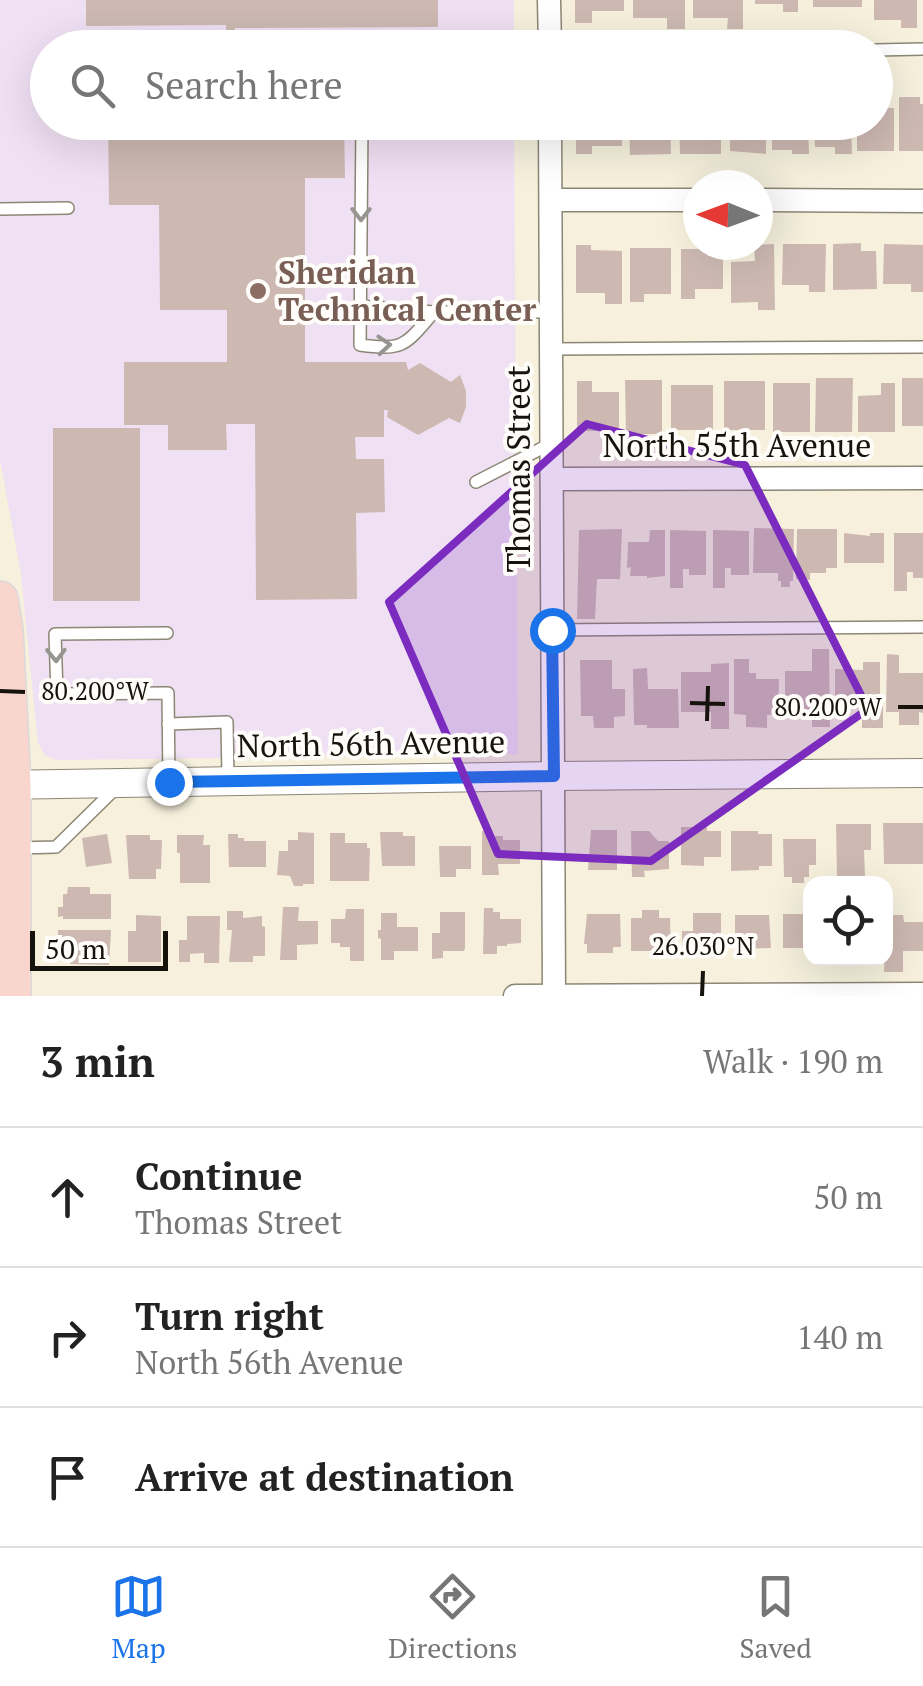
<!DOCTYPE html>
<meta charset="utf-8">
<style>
:root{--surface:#fff;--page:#f6f6f6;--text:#222;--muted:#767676;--line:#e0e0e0;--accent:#1a73e8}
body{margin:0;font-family:"PT Serif",serif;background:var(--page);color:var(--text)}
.controls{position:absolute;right:30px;bottom:30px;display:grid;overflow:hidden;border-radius:20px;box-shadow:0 10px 40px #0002}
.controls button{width:90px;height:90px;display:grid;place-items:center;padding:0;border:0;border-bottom:2px solid var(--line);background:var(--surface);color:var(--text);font:50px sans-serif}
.compass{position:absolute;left:683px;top:170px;width:90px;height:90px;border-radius:50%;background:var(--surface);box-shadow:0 10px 40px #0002;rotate:271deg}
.scale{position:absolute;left:30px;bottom:25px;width:138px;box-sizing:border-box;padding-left:10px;border:5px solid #16130d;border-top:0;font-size:28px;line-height:35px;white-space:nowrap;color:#16130d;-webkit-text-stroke:8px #fefdf9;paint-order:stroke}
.stop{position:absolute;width:30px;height:30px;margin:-22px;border:8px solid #1a73e8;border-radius:50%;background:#fff}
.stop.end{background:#1a73e8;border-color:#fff;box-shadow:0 2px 10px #0008}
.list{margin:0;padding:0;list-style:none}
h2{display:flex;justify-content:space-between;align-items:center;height:130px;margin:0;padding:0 40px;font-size:42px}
h2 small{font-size:32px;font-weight:400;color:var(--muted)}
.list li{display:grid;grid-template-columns:65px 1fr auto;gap:30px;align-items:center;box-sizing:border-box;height:140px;padding:0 40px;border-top:2px solid var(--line)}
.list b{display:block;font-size:38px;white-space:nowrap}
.list p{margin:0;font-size:32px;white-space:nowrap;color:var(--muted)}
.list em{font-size:32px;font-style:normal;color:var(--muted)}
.icon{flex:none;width:55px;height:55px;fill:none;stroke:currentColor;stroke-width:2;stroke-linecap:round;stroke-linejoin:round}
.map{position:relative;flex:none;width:923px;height:996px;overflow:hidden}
.search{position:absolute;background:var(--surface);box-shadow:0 10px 40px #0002;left:30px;right:30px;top:30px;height:110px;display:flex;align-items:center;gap:25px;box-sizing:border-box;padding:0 35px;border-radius:55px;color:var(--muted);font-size:38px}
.sheet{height:550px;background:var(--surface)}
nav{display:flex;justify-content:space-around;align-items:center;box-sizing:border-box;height:140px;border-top:2px solid var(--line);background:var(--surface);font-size:28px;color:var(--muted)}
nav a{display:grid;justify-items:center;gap:5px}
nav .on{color:var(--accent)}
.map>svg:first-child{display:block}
.education{fill:#efe0f3}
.building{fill:#cdb9b2}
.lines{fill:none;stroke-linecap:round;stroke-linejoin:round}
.service-casing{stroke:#8c8675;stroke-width:14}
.minor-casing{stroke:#8c8675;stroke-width:25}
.tertiary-casing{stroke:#8c8675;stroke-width:30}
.primary-casing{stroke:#dad9d8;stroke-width:38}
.service{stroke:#fff;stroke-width:11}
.minor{stroke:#fff;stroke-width:22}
.tertiary{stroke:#fff;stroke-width:28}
.primary{stroke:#f8d6ce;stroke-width:35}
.oneway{stroke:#969592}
.route{stroke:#1a73e8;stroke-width:12}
.marked{fill:#7b2cbf;fill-opacity:0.2;stroke:#7b2cbf;stroke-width:8;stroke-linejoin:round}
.ticks{fill:none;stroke:#16130d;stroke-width:4}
.education-dot{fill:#8d6e63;stroke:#fefdf9;stroke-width:4}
.labels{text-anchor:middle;stroke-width:8;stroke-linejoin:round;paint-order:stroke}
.education-label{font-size:32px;font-weight:bold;fill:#785e54;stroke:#fefdf9;text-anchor:start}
.street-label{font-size:32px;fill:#16130d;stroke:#fefdf9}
.ticks-label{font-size:25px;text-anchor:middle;fill:#16130d;stroke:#fefdf9;stroke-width:8;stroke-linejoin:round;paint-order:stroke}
</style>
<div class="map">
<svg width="923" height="996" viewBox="0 0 923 996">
<rect width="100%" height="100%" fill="#f6f0dd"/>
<path class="education" d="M0 0H514V47L48 48V122L514 123 518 754 56 760 45 755 38 743 21 574 0 460Z"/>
<g class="building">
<path d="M86 0H438V27L235 28V48H226V25L86 26Z"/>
<path d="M575 0H624V11H592V23H575Z"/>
<path d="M633 0H685V29H667V18H633Z"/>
<path d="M693 0H743V29H727L728 18H693Z"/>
<path d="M755 0H798V12H783V4H755Z"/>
<rect x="813" y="0" width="49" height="7"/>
<path d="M874 0H917V28H901V20H874Z"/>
<path d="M899 97H920V104H923V151H899Z"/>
<path d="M876 108H894V151H857V122H876Z"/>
<path d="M108 122H344L345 178H305V362H406L408 370 420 363 451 382 460 375 466 391V407L460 423 449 418 418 435 387 417 388 410H384V437H355L356 459H384L385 512 356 513 357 599 256 600 255 424H226L227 450H168V425H124V362H227V310H160L159 205H109Z"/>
<path d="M576 122H622V146H592V154H576Z"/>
<path d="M629 122H670L671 154 630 155Z"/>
<path d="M679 122H721V154H680Z"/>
<path d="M730 122H766V154L730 151Z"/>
<path d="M772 122H808L809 154H792V150H772Z"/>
<path d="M814 122H851L852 154H835V147H815Z"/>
<path d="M861 243V251H876L877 289 833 290V244Z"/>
<path d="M774 244 775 310H758V302L731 303V262L755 261 754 245Z"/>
<path d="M783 244H826L825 292H809V285H782Z"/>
<path d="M884 244 923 245V292H911V284H883Z"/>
<path d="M576 245H591V250L622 251V304H605V293H576Z"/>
<path d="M630 248H671V294H644V302H630Z"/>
<path d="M681 249H723V289H695V299H681Z"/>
<path d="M816 378H853L852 432H815Z"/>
<rect x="902" y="378" width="21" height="48"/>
<path d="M625 380H662V434H626Z"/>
<path d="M577 381H592V392H619V431H577Z"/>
<rect x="724" y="381" width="41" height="49"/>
<rect x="773" y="383" width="37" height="49"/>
<path d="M881 383H895V432H858V396L881 395Z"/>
<rect x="671" y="385" width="42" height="45"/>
<rect x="53" y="428" width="87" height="173"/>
<path d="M754 528 794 529 793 581H790V587H781V581H778V573H753Z"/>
<path d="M622 529 620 579H597L595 619H577L579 530Z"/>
<path d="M797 529H837V568H826V573H810V580L796 579Z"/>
<path d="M650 530H665V576L647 578V576H630L631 567 627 568 628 542H649Z"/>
<path d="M670 530 706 531V575H689V569H683V588H670Z"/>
<path d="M713 530 749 531V575H731V568H725V588H713Z"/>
<path d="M844 533 870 536V533H884V563H844Z"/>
<path d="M894 533H923V578H913V572H907V591H894Z"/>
<path d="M812 649H829L830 727H812V710H785V671H812Z"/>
<path d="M887 654 899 655V673H923V713L919 712V725H899V712H886Z"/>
<path d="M734 659H749V673H756V679H779L778 714 767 715V728L746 727V715L734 714Z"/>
<path d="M580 660H612V689H625V716L614 717V728H594L593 716H581Z"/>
<path d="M863 662H880V706H883V728H862V709H835V669L863 670Z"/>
<path d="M729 663V729H711V712H681V672H711V664Z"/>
<path d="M647 668 648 689H678L679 728H647V725H634L633 669Z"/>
<path d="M883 823H923V864H884Z"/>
<path d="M836 824H871V850H864L865 876H837Z"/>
<path d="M681 827H707V831H721V857H704V866L681 865Z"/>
<path d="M591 830H617V870H588Z"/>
<path d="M482 831H493L492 836H503V840H520V864H498L499 875H482Z"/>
<path d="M631 831H649L658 841H669V869L644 871 645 877H632Z"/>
<path d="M731 831H758V834H772V866H759V870L731 871Z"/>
<path d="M298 832 314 833V884H303V886H294L290 876 277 875 279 851H288V840H298Z"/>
<path d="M380 832H403V836H415V866H382Z"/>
<path d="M330 833H345V843H367V848H370L369 881H330Z"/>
<path d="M107 834 112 863 86 867 82 838Z"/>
<path d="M228 834H238V838H244V841H266V867H229Z"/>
<path d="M126 835H150V840H162L161 869H156V879H129Z"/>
<path d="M177 835H204L203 845H210V883H180V853H177Z"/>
<path d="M783 839H816V865H809V877H804V883H792V877H784Z"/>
<path d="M439 846H471V869H456V877H440Z"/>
<path d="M68 887H90V894H111V919H63V916L58 917V907H63V894H67Z"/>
<path d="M283 907H299L298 921H318V944L297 945V960H280Z"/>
<path d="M484 908H493V912H500V919H521V943L507 944V946H497V954H483Z"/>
<path d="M346 909H364V961H350V947H340V943H331V919H345Z"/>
<path d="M642 910H659V918H670L671 951H631V918H642Z"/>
<path d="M227 911H243V918L262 916V926L265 927V956H253V962H229L232 930H227Z"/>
<path d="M440 912H465V948L464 951H443V958L432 959V933H440Z"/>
<path d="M381 913H397V927H418V951H394V960H381V939L378 938V930H381Z"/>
<path d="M693 913H721V956L682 957V931H693Z"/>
<path d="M587 914H620L621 947H613V953H587V944H584Z"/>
<path d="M783 914H806V920L810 921V948H783Z"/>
<path d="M136 915 161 916V962H128V931H136Z"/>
<path d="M735 915H769L771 948 735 949Z"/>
<path d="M886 915H903L904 922H923V951H903V972H884Z"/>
<path d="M187 916H220L219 963H204V953L190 954V962H179V940H187Z"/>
<path d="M58 930H111L109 965 70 964V946H58Z"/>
</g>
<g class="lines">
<g class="service-casing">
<g id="service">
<path d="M876 50 923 49"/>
<path d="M362 122 360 345C405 351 405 345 434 312"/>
<path d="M0 209 68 208"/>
<path d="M360 306 434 312H551"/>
<path d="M551 349 923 347"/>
<path d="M476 482 552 443"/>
<path d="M553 630 923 627"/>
<path d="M167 633 55 634 57 694 168 693 169 782"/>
<path d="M168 724 227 722 228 778"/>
<path d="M17 848 56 847 118 786"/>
</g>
</g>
<g class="minor-casing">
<g id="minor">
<path d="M549 0 550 48"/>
<path d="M550 122 554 996"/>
<path d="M551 200H698"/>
<path d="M758 200 923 201"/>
<path d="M552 479 923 478"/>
<path d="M515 996 923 994"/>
</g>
</g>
<g class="tertiary-casing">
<path id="tertiary" d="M0 785 553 776 923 773"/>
</g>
<g class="primary-casing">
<path id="primary" d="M0 599 5 630 13 785V996"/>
</g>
<use href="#service" class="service"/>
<use href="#minor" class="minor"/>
<use href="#tertiary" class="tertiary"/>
<use href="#primary" class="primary"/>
</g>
<defs><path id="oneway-chevron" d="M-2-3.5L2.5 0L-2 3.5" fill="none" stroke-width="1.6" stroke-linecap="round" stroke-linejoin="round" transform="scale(2.5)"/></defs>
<g class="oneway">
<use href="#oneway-chevron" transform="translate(361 214) rotate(90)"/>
<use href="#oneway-chevron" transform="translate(384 345) rotate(-4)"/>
<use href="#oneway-chevron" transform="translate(56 655) rotate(89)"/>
</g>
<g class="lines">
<path class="route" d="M169 782 554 776 552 630"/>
</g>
<path class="marked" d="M587 424 745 465 868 709 651 861 498 854 389 602Z"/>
<path class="ticks" d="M0 691 25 692M690 703 725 704M898 707H923M707 721 708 686M702 996 703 971"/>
<circle class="education-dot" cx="258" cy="291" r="10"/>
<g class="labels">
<g class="education-label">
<text x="278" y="284">Sheridan<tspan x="278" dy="37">Technical Center</tspan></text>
</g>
<g class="street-label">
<text x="737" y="457">North 55th Avenue</text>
<text transform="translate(519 469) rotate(-90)" y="11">Thomas Street</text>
<text transform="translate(371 744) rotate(-1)" y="11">North 56th Avenue</text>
</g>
</g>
<g class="ticks-label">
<text x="95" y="700">80.200°W</text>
<text x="828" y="716">80.200°W</text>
<text x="703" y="955">26.030°N</text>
</g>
</svg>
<div class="controls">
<button><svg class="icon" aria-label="locate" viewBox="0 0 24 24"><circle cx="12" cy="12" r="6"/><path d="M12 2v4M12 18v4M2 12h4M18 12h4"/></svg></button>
</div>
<svg class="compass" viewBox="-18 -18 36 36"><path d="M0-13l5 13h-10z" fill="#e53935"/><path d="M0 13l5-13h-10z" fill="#767676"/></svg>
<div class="scale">50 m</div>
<div class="stop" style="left:552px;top:630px"></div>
<div class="stop end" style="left:169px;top:782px"></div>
<div class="search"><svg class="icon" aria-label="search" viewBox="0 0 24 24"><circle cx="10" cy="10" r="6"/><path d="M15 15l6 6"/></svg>Search here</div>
</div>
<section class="sheet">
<h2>3 min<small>Walk · 190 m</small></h2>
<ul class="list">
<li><svg class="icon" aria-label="ahead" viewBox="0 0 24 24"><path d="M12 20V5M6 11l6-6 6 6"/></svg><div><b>Continue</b><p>Thomas Street</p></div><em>50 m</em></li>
<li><svg class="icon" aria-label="right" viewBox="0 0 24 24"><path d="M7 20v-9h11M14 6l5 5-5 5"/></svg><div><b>Turn right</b><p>North 56th Avenue</p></div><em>140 m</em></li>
<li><svg class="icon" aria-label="arrive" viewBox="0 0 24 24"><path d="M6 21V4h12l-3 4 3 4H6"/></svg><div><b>Arrive at destination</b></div></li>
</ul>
</section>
<nav>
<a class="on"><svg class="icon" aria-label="map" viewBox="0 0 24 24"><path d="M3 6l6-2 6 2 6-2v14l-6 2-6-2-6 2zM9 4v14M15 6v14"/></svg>Map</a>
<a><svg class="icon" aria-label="directions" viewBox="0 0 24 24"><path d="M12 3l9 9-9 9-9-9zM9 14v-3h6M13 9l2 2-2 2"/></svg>Directions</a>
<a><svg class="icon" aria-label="saved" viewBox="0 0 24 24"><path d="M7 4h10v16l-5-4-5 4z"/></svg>Saved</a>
</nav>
